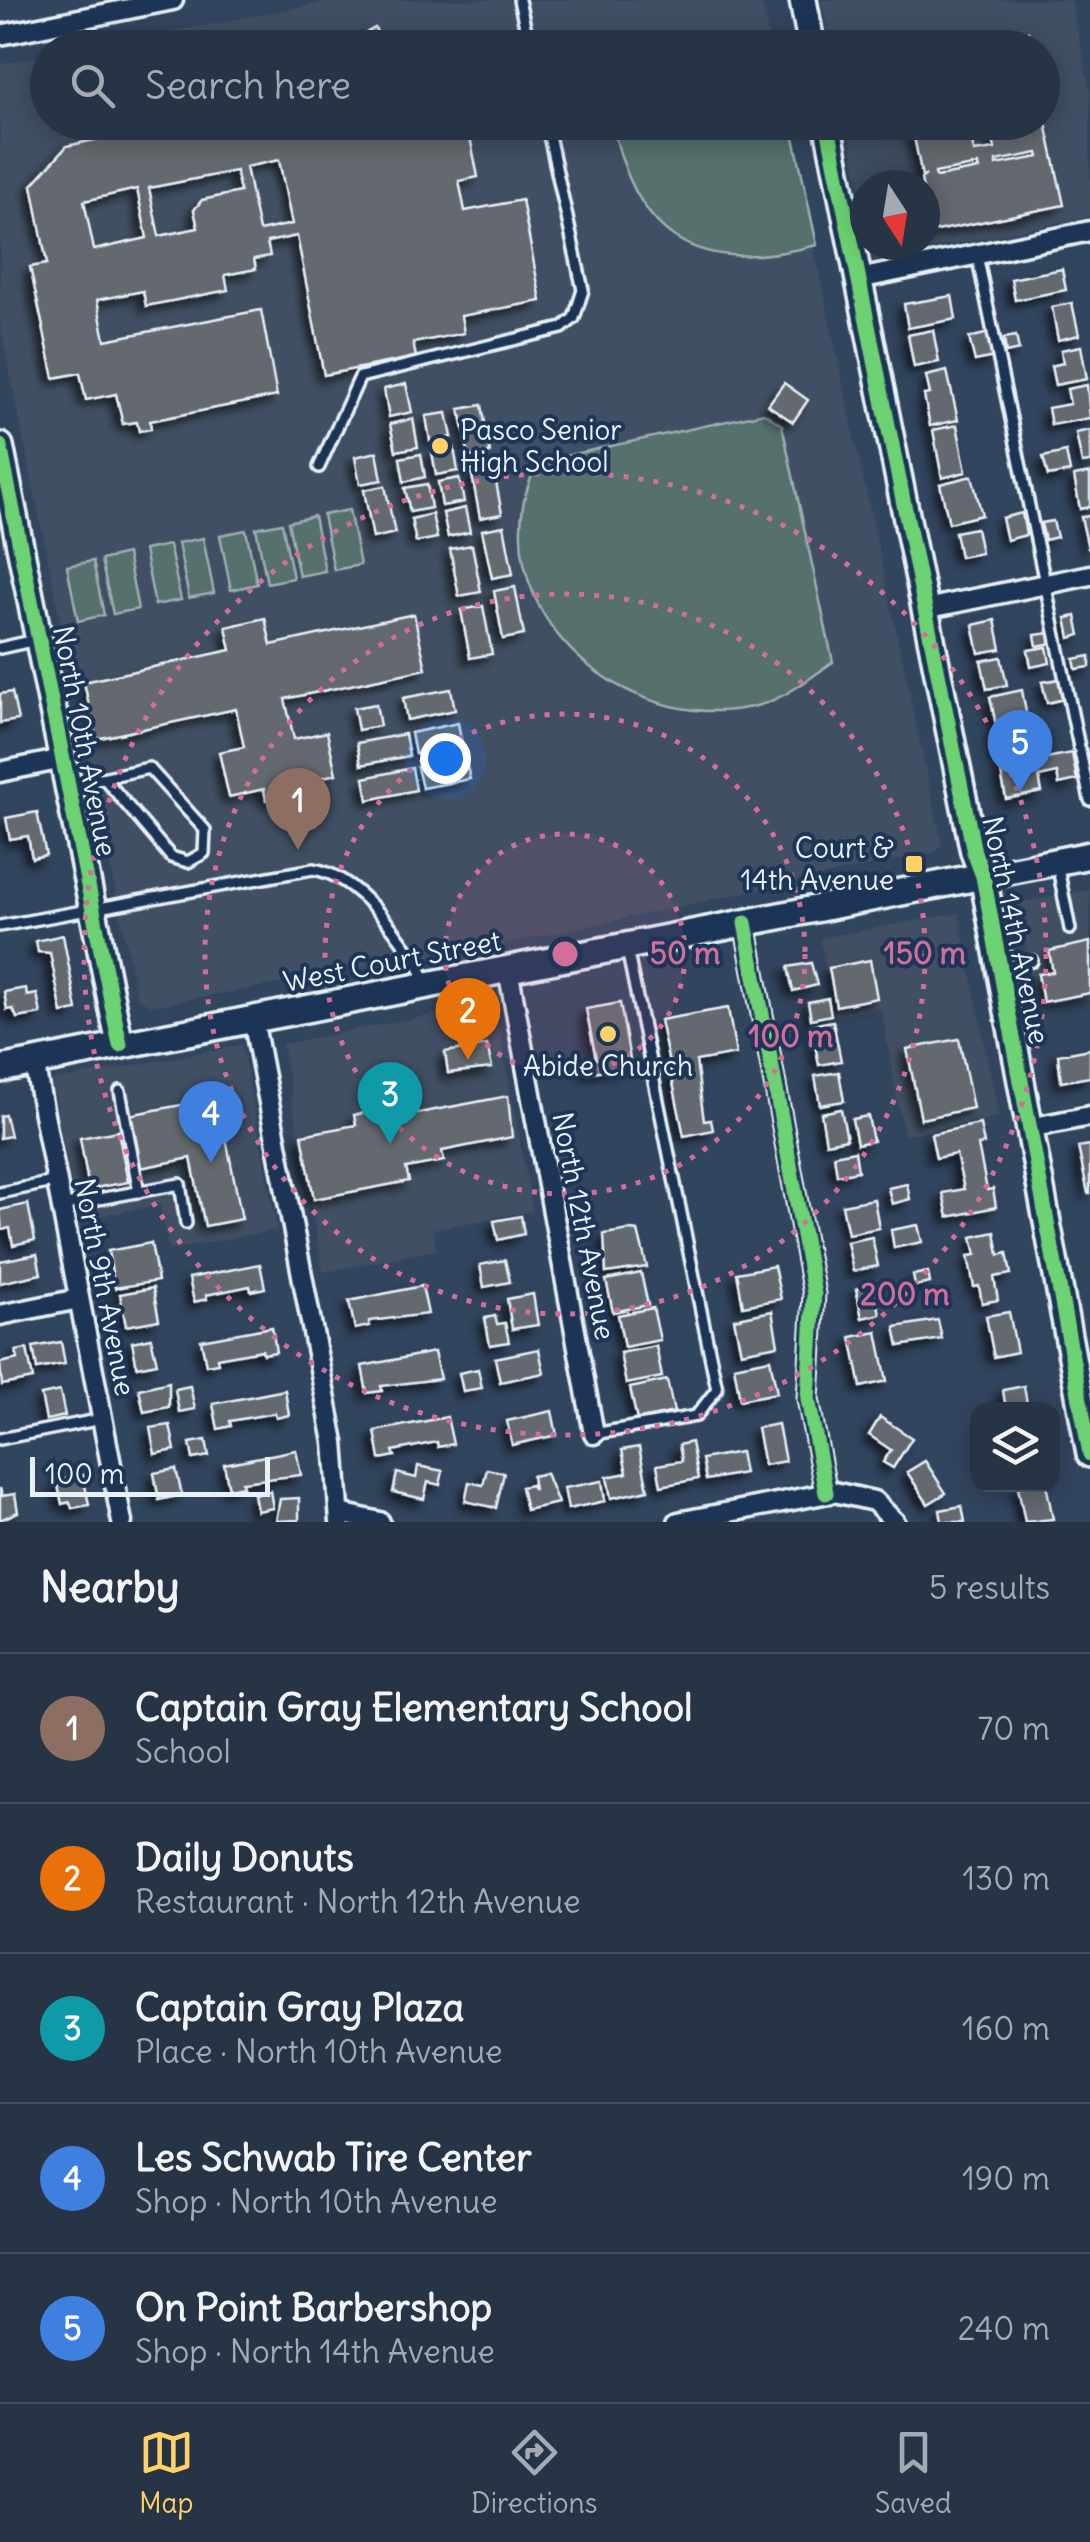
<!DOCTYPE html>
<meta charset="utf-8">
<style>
:root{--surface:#263446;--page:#323f51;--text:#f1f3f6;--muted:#a4aab3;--line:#424f5f;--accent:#ffd166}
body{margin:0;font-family:Delius,sans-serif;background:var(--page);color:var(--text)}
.controls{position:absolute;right:30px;bottom:30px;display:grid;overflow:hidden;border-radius:20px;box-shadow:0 5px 25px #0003}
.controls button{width:90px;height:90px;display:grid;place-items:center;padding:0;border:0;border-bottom:2px solid var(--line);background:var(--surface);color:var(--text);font:50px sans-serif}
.compass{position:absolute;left:850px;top:170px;width:90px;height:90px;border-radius:50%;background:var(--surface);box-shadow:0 5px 25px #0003;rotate:168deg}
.scale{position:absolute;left:30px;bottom:25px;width:240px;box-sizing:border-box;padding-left:10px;border:5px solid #e8f1f8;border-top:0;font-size:28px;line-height:35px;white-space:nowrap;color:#e8f1f8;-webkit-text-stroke:8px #1d3557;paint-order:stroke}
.you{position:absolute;left:445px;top:758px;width:35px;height:35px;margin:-25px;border:8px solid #fff;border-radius:50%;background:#1a73e8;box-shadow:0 0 0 15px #1a73e833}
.badge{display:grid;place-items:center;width:65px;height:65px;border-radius:50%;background:var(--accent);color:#fff;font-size:32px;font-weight:700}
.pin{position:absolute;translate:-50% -82px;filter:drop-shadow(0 2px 5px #0008)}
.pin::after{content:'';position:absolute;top:52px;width:35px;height:30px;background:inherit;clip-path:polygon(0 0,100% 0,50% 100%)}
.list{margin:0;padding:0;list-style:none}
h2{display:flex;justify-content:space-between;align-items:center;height:130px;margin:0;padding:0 40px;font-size:42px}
h2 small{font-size:32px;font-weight:400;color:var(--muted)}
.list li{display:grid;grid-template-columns:65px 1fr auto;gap:30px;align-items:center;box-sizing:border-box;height:150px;padding:0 40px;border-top:2px solid var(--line)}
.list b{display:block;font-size:38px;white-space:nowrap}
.list p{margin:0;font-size:32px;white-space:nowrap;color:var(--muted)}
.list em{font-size:32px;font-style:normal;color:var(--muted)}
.icon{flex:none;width:55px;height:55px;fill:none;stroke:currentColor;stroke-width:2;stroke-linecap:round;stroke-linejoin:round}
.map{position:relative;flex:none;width:1090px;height:1522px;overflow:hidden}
.search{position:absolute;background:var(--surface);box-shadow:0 5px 25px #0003;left:30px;right:30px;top:30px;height:110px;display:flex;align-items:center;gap:25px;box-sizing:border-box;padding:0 35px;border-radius:55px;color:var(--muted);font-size:38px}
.sheet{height:880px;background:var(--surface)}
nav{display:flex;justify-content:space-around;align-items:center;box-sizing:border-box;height:140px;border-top:2px solid var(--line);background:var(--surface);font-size:28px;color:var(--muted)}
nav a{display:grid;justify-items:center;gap:5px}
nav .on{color:var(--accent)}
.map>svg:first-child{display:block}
.built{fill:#415063}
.green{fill:#546f6d;stroke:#9eb0b2;stroke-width:2.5}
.building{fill:#63696e;stroke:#e8f1f8;stroke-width:2.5;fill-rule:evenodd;filter:url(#shadow)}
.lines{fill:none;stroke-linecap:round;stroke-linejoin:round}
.lane-casing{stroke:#e8f1f8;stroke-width:16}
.street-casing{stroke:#e8f1f8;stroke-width:25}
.secondary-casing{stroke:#e8f1f8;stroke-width:32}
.lane{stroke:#1d3557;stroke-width:9}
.street{stroke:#1d3557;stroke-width:18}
.secondary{stroke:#1d3557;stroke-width:25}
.cycleway-casing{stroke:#1d3557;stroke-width:21}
.cycleway{stroke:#6cd273;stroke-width:15}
.ring{fill:none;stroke:#d16f9a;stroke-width:5;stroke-dasharray:5 10}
.poi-dot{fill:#ffd166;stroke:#1d3557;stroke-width:4}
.labels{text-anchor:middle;stroke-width:8;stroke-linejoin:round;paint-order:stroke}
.poi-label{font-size:28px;fill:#e8f1f8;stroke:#1d3557;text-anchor:start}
.street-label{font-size:28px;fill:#e8f1f8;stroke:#1d3557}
.centre{fill:#d16f9a;stroke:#1d3557;stroke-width:5}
.ring-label{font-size:30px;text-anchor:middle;font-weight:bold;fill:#d16f9a;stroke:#1d3557;stroke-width:8;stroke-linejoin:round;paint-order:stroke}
</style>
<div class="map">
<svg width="1090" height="1522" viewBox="0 0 1090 1522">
<defs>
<filter id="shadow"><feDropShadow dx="-6" dy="6" stdDeviation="5" flood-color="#0009"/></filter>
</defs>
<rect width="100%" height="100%" fill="#32455e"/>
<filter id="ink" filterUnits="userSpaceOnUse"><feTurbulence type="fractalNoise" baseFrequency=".01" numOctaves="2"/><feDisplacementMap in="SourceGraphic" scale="20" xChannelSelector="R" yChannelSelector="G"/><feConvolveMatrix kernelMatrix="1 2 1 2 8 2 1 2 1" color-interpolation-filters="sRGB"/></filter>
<g filter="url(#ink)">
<g class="built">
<path d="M336 0H761L771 47 87 48Z"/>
<path d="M821 0H1071L1090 91V216L875 260 872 245H925V185H865V211L847 123 1042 122V48L831 47Z"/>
<path d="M47 55 48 122 787 123 942 844 936 852 508 943 152 1006 137 998 0 324V64Z"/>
<path d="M1090 890V998L1036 1008 1017 903Z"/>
<path d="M959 913 999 1117 904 1135 881 1008 835 1017 820 938Z"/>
<path d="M494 1003 533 1211 433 1229 436 1250 323 1272 282 1044Z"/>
<path d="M242 1045 277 1230 169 1250 160 1205 78 1220 52 1081Z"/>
</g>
<g class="green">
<path d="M612 123H791L817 245C698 275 639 243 612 123Z"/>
<path d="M764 413 782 425 833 662C810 678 787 697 760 705 642 737 502 636 523 506 525 492 532 476 537 462Z"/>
<path d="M349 510 360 565 334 570 323 515Z"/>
<path d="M314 516 325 571 299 576 288 522Z"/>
<path d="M282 523 293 578 267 583 256 528Z"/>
<path d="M246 530 257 584 231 590 220 535Z"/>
<path d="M203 538 214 593 189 598 178 543Z"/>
<path d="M169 545 181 600 155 605 144 550Z"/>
<path d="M127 554 138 609 113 614 101 560Z"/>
<path d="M93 561 104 615 78 621 67 566Z"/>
</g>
<g class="building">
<path d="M375 28 386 48H336L340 47Z"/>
<path d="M1028 32 1031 48H975V43Z"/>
<path d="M966 35 968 48H908Z"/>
<path d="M1042 105 1064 205 932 232 921 179 926 175 922 176 911 122H968L974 152 995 149 990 122H1042ZM1038 153 1039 157 996 165V161ZM978 165 979 169 936 177 935 173Z"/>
<path d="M177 122H467L478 177 459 181 465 211 522 200 541 301 461 316 464 333 413 343 416 357 324 375 297 236 267 242 270 256 254 259 256 269 225 275 228 290 146 306 143 291 97 300 105 340 261 310 277 396 150 421 151 429 139 431 137 422 123 424 116 394 86 400 80 373 54 378 30 267 47 264 32 185 67 146ZM279 160 292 224 259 231 246 167ZM236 171 240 192 202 200 194 210 198 228 159 236 149 188ZM137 189 147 238 94 250 84 201Z"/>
<path d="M1062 269 1066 290 1015 300 1011 279Z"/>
<path d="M952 296 956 319 908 328 904 304Z"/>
<path d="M1072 303 1079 335 1058 340 1052 307Z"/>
<path d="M933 330 939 362 914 367 908 335Z"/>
<path d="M989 333 994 357 975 361 969 338Z"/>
<path d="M1016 336 1019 350 1006 353 1004 338Z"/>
<path d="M1081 346 1087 379 1055 385 1051 366 1063 363 1061 350Z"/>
<path d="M947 371 958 420 930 426 924 395 930 394 926 376Z"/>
<path d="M784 383 808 400 793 422 768 405Z"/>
<path d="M406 384 412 412 389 417 384 389Z"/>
<path d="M1087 385 1090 418 1051 425 1048 408 1070 404 1067 389Z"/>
<path d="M482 405 490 453 469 457 460 409Z"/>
<path d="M447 413 452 437 430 441 426 416Z"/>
<path d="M413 419 418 447 396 451 390 424Z"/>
<path d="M957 425 966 472 942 478 933 430Z"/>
<path d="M1090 430V462L1082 463 1076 433Z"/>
<path d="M454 448 458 471 436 475 432 452Z"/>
<path d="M377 452 382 480 360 484 355 457Z"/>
<path d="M1066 452 1070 472 1048 476 1043 457Z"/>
<path d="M421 454 425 477 404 482 400 458Z"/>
<path d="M493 466 502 514 480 518 471 470Z"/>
<path d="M1090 473V507L1080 509 1074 476Z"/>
<path d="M972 476 982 515 949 523 940 484Z"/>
<path d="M459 478 464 502 442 506 438 482Z"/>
<path d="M427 484 431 508 410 512 405 488Z"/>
<path d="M385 486 395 533 373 538 364 490Z"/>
<path d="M465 508 470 532 448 537 443 513Z"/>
<path d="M1022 513 1026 535 1007 540 1002 518Z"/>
<path d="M432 514 437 538 416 542 411 519Z"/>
<path d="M1090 516V547L1088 548 1081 517Z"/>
<path d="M1053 521 1057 537 1045 540 1041 523Z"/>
<path d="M504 526 513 574 492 578 482 530Z"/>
<path d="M976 528 981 553 960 557 955 532Z"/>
<path d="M472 545 481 592 459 596 450 549Z"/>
<path d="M515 587 524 635 503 639 494 591Z"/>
<path d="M483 606 492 654 470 658 461 610Z"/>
<path d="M414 614 426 669 285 699 294 739 327 732 336 774 293 784 295 794 266 800 264 789 229 797 219 752 244 747 236 709 96 739 84 682 231 650 226 627 265 618 271 645Z"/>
<path d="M1076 616 1080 635 1070 638 1066 618Z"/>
<path d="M995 620 1001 649 979 653 973 625Z"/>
<path d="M1050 633 1052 643 1037 646 1035 635Z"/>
<path d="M1047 647 1050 663 1031 667 1028 650Z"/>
<path d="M1090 656V667L1076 669 1074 659Z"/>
<path d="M1001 657 1007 685 987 689 981 661Z"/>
<path d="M1059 679 1064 699 1047 703 1042 682Z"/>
<path d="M451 689 455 710 407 720 403 698Z"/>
<path d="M1022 690 1027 718 996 725 990 697Z"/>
<path d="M12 692 18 720 0 723V694Z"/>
<path d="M376 704 380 726 358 730 354 708Z"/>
<path d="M458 723 462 745 415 754 411 733Z"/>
<path d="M1032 723 1038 752 999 760 993 732Z"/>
<path d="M405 734 409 756 361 765 357 743Z"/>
<path d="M1072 753 1077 780 1059 784 1057 773 1039 777 1042 792 1006 799 1000 767Z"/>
<path d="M465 758 470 779 422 788 417 767Z"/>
<path d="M412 768 416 790 368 800 364 778Z"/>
<path d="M37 812 46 855 32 858 28 836 10 839 6 818Z"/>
<path d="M63 935 77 1010 62 1013 50 953 38 952 36 941Z"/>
<path d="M1090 942V993L1043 1002 1038 974 1053 972 1049 951Z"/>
<path d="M870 960 877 998 836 1006 829 968Z"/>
<path d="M811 963 817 985 793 991 788 967Z"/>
<path d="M26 988 27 996 37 994 41 1014 17 1018 13 1009 7 1010 4 992Z"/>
<path d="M828 998 831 1015 811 1019 808 1002Z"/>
<path d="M620 1003 631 1065 588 1073 585 1061 596 1059 586 1009Z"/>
<path d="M728 1008 736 1054 696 1061 704 1121 711 1120 713 1130 684 1136 660 1020Z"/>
<path d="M833 1021 841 1061 819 1065 811 1025Z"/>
<path d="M959 1039 973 1108 921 1119 907 1049Z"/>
<path d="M487 1045 492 1068 448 1073 445 1052Z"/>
<path d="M1090 1049V1077L1061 1082 1058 1055Z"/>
<path d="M839 1072 844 1101 820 1105 815 1076Z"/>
<path d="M508 1096 512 1137 442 1151 444 1161 406 1168 409 1181 314 1199 302 1135 356 1125 354 1115 396 1107 398 1117Z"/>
<path d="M218 1098 242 1219 205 1226 191 1158 140 1168 129 1115Z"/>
<path d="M841 1109 847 1139 826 1143 821 1113Z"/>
<path d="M5 1115 10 1136 0 1138V1116Z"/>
<path d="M868 1116 873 1141 857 1144 852 1119Z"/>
<path d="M980 1124 984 1144 978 1145 987 1190 993 1189 996 1207 948 1217 943 1193 964 1189 956 1154 936 1158 931 1134Z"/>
<path d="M118 1131 128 1182 89 1189 80 1138Z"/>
<path d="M1090 1145V1193H1088L1078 1147Z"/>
<path d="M855 1151 858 1171 837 1175 834 1155Z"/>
<path d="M907 1184 910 1199 892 1204 888 1188Z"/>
<path d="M874 1199 879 1228 848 1234 842 1205Z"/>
<path d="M28 1204 35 1240 13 1245 10 1228 2 1230 0 1210Z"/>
<path d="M521 1216 524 1234 498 1240 494 1221Z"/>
<path d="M918 1225 922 1242 894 1248 891 1230Z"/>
<path d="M630 1230 638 1231 647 1267 606 1273 604 1234Z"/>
<path d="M995 1232 999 1255 1007 1253 1011 1274 994 1277 998 1300 982 1303 979 1286 974 1287 968 1256 976 1255 972 1237Z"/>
<path d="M872 1237 878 1266 853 1271 847 1242Z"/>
<path d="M151 1243 158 1281 115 1288 108 1251Z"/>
<path d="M37 1254 41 1274 0 1283V1261Z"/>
<path d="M505 1260 510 1282 484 1287 480 1265Z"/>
<path d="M260 1264 265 1288 251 1291 250 1286 206 1295 207 1299 194 1302 189 1278Z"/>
<path d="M774 1266 781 1299 743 1306 737 1273Z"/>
<path d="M928 1272 930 1283 915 1286 913 1275Z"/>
<path d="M641 1273 648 1305 613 1312 606 1280Z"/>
<path d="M874 1285 880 1314 862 1318 856 1289Z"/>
<path d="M422 1286 428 1314 369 1321V1326L355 1329 349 1301Z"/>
<path d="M153 1288 159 1320 126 1326 120 1294Z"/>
<path d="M533 1294 538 1325 512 1329 507 1299Z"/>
<path d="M653 1308 660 1340 624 1347 618 1315Z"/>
<path d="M772 1311 778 1345 741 1352 734 1319Z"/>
<path d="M1009 1312 1017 1352 994 1357 986 1316Z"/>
<path d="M495 1316 497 1324 505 1323 509 1342 490 1345 485 1318Z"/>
<path d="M938 1320 942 1339 899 1346 895 1327Z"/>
<path d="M272 1327 276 1352 263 1354 262 1350 217 1358 218 1363 206 1365 201 1340Z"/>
<path d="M877 1332 887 1381 861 1387 851 1337Z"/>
<path d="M151 1338 157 1363 137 1367 132 1342Z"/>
<path d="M61 1342 65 1364 37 1369 33 1347Z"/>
<path d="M656 1346 662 1377 626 1384 620 1353Z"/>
<path d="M27 1349 33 1379 2 1385 0 1363 18 1359 16 1351Z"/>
<path d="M539 1349 544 1373 500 1382 495 1358Z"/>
<path d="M434 1352 440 1379 381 1386 382 1391 367 1393 362 1366Z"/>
<path d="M770 1359 777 1393 740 1400 734 1366Z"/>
<path d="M478 1369 482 1388 463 1391 459 1373Z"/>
<path d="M667 1380 674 1412 637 1420 630 1388Z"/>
<path d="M169 1382V1407L144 1412 139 1389Z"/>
<path d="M190 1386 195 1409 179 1412 175 1389Z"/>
<path d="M1024 1386 1028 1410H1006L1003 1390Z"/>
<path d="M285 1390 289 1415 276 1418 275 1413 230 1421 231 1426 218 1429 213 1404Z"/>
<path d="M60 1391 65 1416 46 1420 41 1395Z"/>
<path d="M552 1411 557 1435 512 1445 507 1421Z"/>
<path d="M447 1417 453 1444 438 1447 437 1442 393 1451 395 1456 380 1459 375 1431Z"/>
<path d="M880 1417 912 1438 893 1468 883 1462 891 1450 869 1435Z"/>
<path d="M778 1424 785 1461 764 1465 757 1428Z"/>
<path d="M170 1425 175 1450 155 1454 150 1428Z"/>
<path d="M206 1440 209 1456 193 1459 190 1443Z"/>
<path d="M691 1442 698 1479 661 1486 657 1465 682 1461 679 1445Z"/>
<path d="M639 1447 648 1490 611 1498 607 1477 627 1473 622 1450Z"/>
<path d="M296 1450 301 1475 242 1482 243 1486 229 1489 224 1464Z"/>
<path d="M740 1452 744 1473 706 1480 702 1459Z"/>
<path d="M925 1461 946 1493 928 1504 907 1472Z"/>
<path d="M418 1466 443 1471 440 1485 428 1482 424 1499 393 1492 397 1473 416 1478Z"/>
<path d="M176 1469 182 1495 159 1500 154 1473Z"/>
<path d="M487 1469 504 1473 496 1508 465 1501 469 1482 483 1485Z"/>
<path d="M546 1473 558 1503 526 1510 521 1487 531 1485 534 1490 532 1476Z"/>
<path d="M83 1475 89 1505 72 1508 70 1502 62 1504 57 1481Z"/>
<path d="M602 1481 605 1501 568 1509 564 1488Z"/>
<path d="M1046 1484 1053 1519 1025 1522 1018 1487Z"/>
<path d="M0 1488 2 1496 15 1494 18 1512 0 1520Z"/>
<path d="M270 1491 273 1508 257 1511 254 1494Z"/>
<path d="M299 1498V1520L276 1521 280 1499Z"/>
<path d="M962 1506 965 1522H942L940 1510Z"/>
</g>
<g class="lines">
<g class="lane-casing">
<g id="lane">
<path d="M519 0 530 48"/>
<path d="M977 255 1090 800"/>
<path d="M319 467 360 377 562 328 574 318 583 290 546 122"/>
<path d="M0 648 36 640"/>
<path d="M73 784 149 768 205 830 204 853 188 862 171 857 104 778"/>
<path d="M1057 863 1070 929"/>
<path d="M0 926 313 869C358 875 407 943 427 982"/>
<path d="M1002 967 1032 961"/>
<path d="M120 1091 139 1192"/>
<path d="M0 1193 57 1181"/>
<path d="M61 1206 180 1184 186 1223"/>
<path d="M594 1434 696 1416 717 1389 627 949"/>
<path d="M0 1439 102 1419"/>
</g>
</g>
<g class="street-casing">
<g id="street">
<path d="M0 35 173 0"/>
<path d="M859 279 1090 231"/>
<path d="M925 609 1090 575"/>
<path d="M0 772 63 759"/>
<path d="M745 923 814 1294 808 1399 826 1493"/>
<path d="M508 969 594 1434"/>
<path d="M253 1019 334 1442 340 1522"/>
<path d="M34 1062 122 1522"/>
<path d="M1029 1128 1090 1116"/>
<path d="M0 1315 79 1299"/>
<path d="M340 1513 380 1522"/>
<path d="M678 1522 834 1492 874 1501 895 1522"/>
</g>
</g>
<g class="secondary-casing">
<g id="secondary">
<path d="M803 0 812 48"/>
<path d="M827 122 974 852 983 876 1090 1454"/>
<path d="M0 446 120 1045"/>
<path d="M0 1069 1090 855"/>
</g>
</g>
<use href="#lane" class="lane"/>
<use href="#street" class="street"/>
<use href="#secondary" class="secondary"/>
<g class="cycleway-casing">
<g id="cycleway">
<path d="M827 122 974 852 983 876 1090 1454"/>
<path d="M0 446 120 1045"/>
<path d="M745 923 814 1294 808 1399 826 1493"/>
</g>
</g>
<use href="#cycleway" class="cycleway"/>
</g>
</g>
<circle cx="565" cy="954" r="120" fill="#d16f9a" fill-opacity=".12"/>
<g class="ring">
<circle cx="565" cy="954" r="120"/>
<circle cx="565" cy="954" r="240"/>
<circle cx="565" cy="954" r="360"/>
<circle cx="565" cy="954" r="481"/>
</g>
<g class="poi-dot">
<circle cx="440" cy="446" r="10"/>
<rect x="904" y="854" width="20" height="20" rx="5"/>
<circle cx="608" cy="1034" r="10"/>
</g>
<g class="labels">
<g class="poi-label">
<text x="460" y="440">Pasco Senior<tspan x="460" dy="32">High School</tspan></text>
<text x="894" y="858" text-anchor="end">Court &amp;<tspan x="894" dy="32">14th Avenue</tspan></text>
<text x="608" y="1076" text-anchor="middle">Abide Church</text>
</g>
<g class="street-label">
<text transform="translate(85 741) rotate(79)" y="10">North 10th Avenue</text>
<text transform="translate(1016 930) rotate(78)" y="10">North 14th Avenue</text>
<text transform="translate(392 961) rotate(-11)" y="10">West Court Street</text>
<text transform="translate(584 1226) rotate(79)" y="10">North 12th Avenue</text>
<text transform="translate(105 1287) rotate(79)" y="10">North 9th Avenue</text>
</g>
</g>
<circle cx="565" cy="954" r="15" class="centre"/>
<g class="ring-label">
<text x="685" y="964">50 m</text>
<text x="925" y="964">150 m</text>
<text x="791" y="1047">100 m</text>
<text x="905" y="1305">200 m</text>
</g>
</svg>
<div class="controls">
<button><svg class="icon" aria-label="layers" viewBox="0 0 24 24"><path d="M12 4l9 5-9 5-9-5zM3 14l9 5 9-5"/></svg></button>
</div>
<svg class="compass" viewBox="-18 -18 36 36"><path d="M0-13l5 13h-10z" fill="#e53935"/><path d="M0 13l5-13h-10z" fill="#a4aab3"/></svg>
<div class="scale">100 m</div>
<div class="you"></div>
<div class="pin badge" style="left:298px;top:850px;background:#8d6e63">1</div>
<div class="pin badge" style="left:468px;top:1060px;background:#e8710a">2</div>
<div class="pin badge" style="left:390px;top:1144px;background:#0f9aa8">3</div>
<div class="pin badge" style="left:211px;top:1163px;background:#3f7fe0">4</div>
<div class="pin badge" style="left:1020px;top:792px;background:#3f7fe0">5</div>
<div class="search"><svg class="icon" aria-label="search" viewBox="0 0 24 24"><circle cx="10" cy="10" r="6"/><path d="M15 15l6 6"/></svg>Search here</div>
</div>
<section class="sheet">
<h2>Nearby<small>5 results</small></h2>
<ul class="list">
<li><span class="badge" style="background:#8d6e63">1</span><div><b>Captain Gray Elementary School</b><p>School</p></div><em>70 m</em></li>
<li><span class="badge" style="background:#e8710a">2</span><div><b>Daily Donuts</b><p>Restaurant · North 12th Avenue</p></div><em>130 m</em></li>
<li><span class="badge" style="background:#0f9aa8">3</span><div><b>Captain Gray Plaza</b><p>Place · North 10th Avenue</p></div><em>160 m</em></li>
<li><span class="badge" style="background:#3f7fe0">4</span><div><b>Les Schwab Tire Center</b><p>Shop · North 10th Avenue</p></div><em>190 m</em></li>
<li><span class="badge" style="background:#3f7fe0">5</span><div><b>On Point Barbershop</b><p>Shop · North 14th Avenue</p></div><em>240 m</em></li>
</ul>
</section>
<nav>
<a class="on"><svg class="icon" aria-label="map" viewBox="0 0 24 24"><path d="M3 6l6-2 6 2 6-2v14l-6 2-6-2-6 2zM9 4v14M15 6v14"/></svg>Map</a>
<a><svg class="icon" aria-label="directions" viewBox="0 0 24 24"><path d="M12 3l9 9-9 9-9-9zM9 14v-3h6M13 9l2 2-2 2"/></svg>Directions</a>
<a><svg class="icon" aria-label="saved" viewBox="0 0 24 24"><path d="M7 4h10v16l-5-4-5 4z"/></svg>Saved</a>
</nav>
